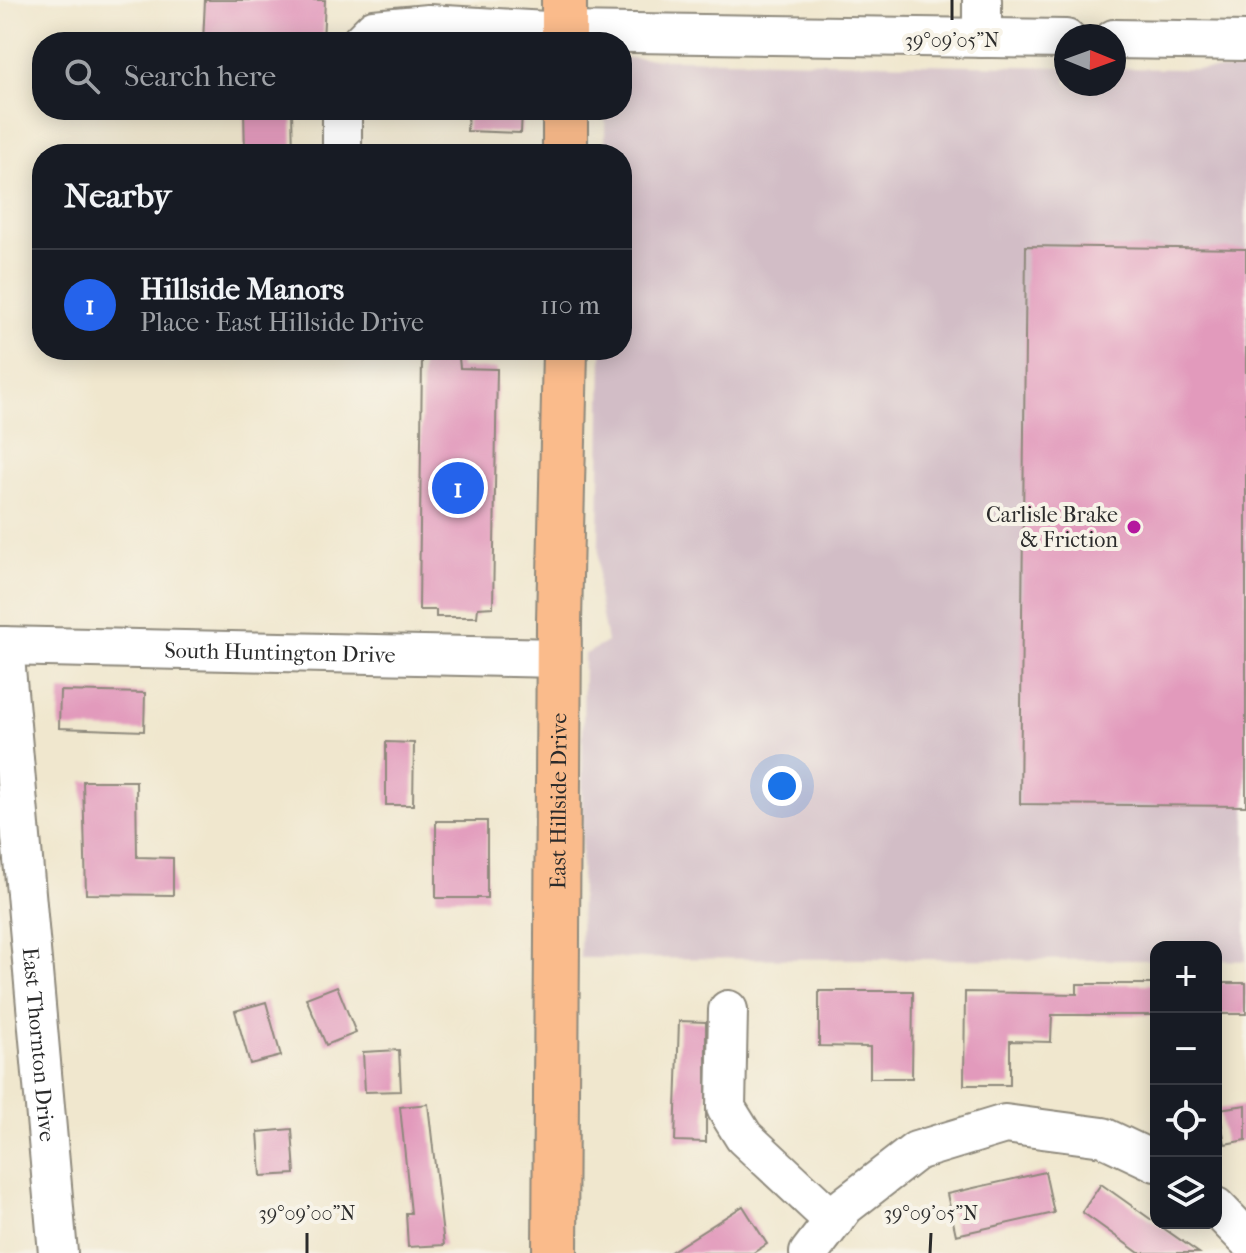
<!DOCTYPE html>
<meta charset="utf-8">
<style>
:root{--surface:#171b24;--page:#242831;--text:#f1f3f6;--muted:#9ea1a6;--line:#363941;--accent:#2563eb}
body{margin:0;font-family:"IM FELL French Canon",serif;background:var(--page);color:var(--text)}
.controls{position:absolute;right:24px;bottom:24px;display:grid;overflow:hidden;border-radius:16px;box-shadow:0 4px 20px #0003}
.controls button{width:72px;height:72px;display:grid;place-items:center;padding:0;border:0;border-bottom:2px solid var(--line);background:var(--surface);color:var(--text);font:40px sans-serif}
.compass{position:absolute;left:1054px;top:24px;width:72px;height:72px;border-radius:50%;background:var(--surface);box-shadow:0 4px 20px #0003;rotate:91deg}
.you{position:absolute;left:782px;top:786px;width:28px;height:28px;margin:-20px;border:6px solid #fff;border-radius:50%;background:#1a73e8;box-shadow:0 0 0 12px #1a73e833}
.badge{display:grid;place-items:center;width:52px;height:52px;border-radius:50%;background:var(--accent);color:#fff;font-size:26px;font-weight:700}
.pin{position:absolute;translate:-50% -50%;border:4px solid #fff;box-shadow:0 2px 8px #0006}
.list{margin:0;padding:0;list-style:none}
h2{display:flex;justify-content:space-between;align-items:center;height:104px;margin:0;padding:0 32px;font-size:34px}
h2 small{font-size:26px;font-weight:400;color:var(--muted)}
.list li{display:grid;grid-template-columns:52px 1fr auto;gap:24px;align-items:center;box-sizing:border-box;height:112px;padding:0 32px;border-top:2px solid var(--line)}
.list b{display:block;font-size:30px;white-space:nowrap}
.list p{margin:0;font-size:26px;white-space:nowrap;color:var(--muted)}
.list em{font-size:26px;font-style:normal;color:var(--muted)}
.icon{flex:none;width:44px;height:44px;fill:none;stroke:currentColor;stroke-width:2;stroke-linecap:round;stroke-linejoin:round}
.map{position:relative;flex:none;width:1246px;height:1253px;overflow:hidden}
.search{position:absolute;background:var(--surface);box-shadow:0 4px 20px #0003;left:32px;top:32px;width:600px;height:88px;display:flex;align-items:center;gap:20px;box-sizing:border-box;padding:0 28px;border-radius:32px;color:var(--muted);font-size:30px}
.panel{position:absolute;background:var(--surface);box-shadow:0 4px 20px #0003;left:32px;top:144px;width:600px;height:216px;border-radius:32px}
.map>svg:first-child{display:block}
.industrial{fill:#d2bdc6}
.building{fill:#e29abc}
.lines{fill:none;stroke-linecap:round;stroke-linejoin:round}
.minor-casing{stroke:#8e897c;stroke-width:42}
.major-casing{stroke:#8e897c;stroke-width:48}
.minor{stroke:#fff;stroke-width:38}
.major{stroke:#fabb8b;stroke-width:44}
.ticks{fill:none;stroke:#2b2b2b;stroke-width:3}
.poi-dot{fill:#b5179e;stroke:#f7f3e8;stroke-width:3}
.labels{text-anchor:middle;stroke-width:8;stroke-linejoin:round;paint-order:stroke}
.poi-label{font-size:22px;fill:#2b2b2b;stroke:#f7f3e8;text-anchor:end}
.street-label{font-size:22px;fill:#2b2b2b;stroke:#f7f3e8}
.ticks-label{font-size:20px;text-anchor:middle;fill:#2b2b2b;stroke:#f7f3e8;stroke-width:8;stroke-linejoin:round;paint-order:stroke}
</style>
<div class="map">
<svg width="1246" height="1253" viewBox="0 0 1246 1253">
<rect width="100%" height="100%" fill="#f7f3e8"/>
<filter id="ink" filterUnits="userSpaceOnUse"><feTurbulence type="fractalNoise" baseFrequency=".0125" numOctaves="2"/><feDisplacementMap in="SourceGraphic" scale="16" xChannelSelector="R" yChannelSelector="G"/><feConvolveMatrix kernelMatrix="1 2 1 2 8 2 1 2 1" color-interpolation-filters="sRGB"/></filter>
<filter id="wash" filterUnits="userSpaceOnUse"><feTurbulence type="fractalNoise" baseFrequency=".006" numOctaves="4" result="noise"/><feDisplacementMap in="SourceGraphic" scale="32" xChannelSelector="R" yChannelSelector="G"/><feGaussianBlur stdDeviation="1.8" result="paint"/><feColorMatrix in="noise" values="0 0 0 0 0 0 0 0 0 0 0 0 0 0 0 0 0 1.4 0 .05"/><feComposite in="paint" operator="in"/></filter>
<g filter="url(#wash)">
<rect width="100%" height="100%" fill="#f0e7ce"/>
<path class="industrial" d="M626 58 1066 67V84H1114V68L1246 70V961L1216 960V947H1156V960L580 958 584 655 607 642 598 595 602 350H622V154H605V110H622V60Z"/>
<g id="blocks">
<g class="building">
<path d="M205 0H325L323 42H203Z"/>
<path d="M244 110H292L293 154H245Z"/>
<path d="M468 110H522L521 133 467 131Z"/>
<path d="M1026 246 1246 249V806L1020 804Z"/>
<path d="M422 358H459L460 368 497 369 493 607 478 608 477 617H436V610H419Z"/>
<path d="M60 691 145 693 144 731 59 728Z"/>
<path d="M386 742 414 743 413 805H386Z"/>
<path d="M83 781H136L137 857 173 858V895L86 894Z"/>
<rect x="436" y="821" width="51" height="77"/>
<rect x="1216" y="983" width="30" height="31"/>
<path d="M1077 984H1154L1155 1015H1052L1051 1042 1010 1041V1085H964L965 992 1077 994Z"/>
<path d="M337 986 356 1033 326 1045 306 998Z"/>
<path d="M819 991H913L912 1078H870V1047L819 1046Z"/>
<path d="M266 1002 281 1056 250 1064 235 1011Z"/>
<path d="M679 1021 706 1022V1142L675 1141Z"/>
<path d="M399 1050 401 1091 365 1092 363 1052Z"/>
<path d="M428 1104 444 1245 408 1247 406 1213H411L400 1107Z"/>
<path d="M1246 1105V1140L1225 1144 1219 1109Z"/>
<path d="M292 1129 295 1174 261 1176 258 1132Z"/>
<path d="M1045 1172 1054 1213 956 1235 947 1194Z"/>
<path d="M1101 1184 1156 1223 1199 1253H1139L1082 1212Z"/>
<path d="M743 1206 767 1244 753 1253H669Z"/>
</g>
</g>
</g>
<g filter="url(#ink)">
<use href="#blocks" fill-opacity="0" stroke="#8e897c" stroke-width="2"/>
<g class="lines">
<g class="minor-casing">
<g id="minor">
<path d="M982 0V38"/>
<path d="M1114 39 1246 41"/>
<path d="M361 42 374 29 428 24 564 32 1066 39"/>
<path d="M342 110V154"/>
<path id="s1" d="M0 646 560 658"/>
<path id="s2" d="M4 646 58 1253"/>
<path d="M728 1010 726 1108 744 1137 834 1221"/>
<path d="M1216 1207 1246 1238"/>
<path d="M809 1253 845 1206 916 1151 1005 1124 1103 1137 1156 1162"/>
</g>
</g>
<g class="major-casing">
<g id="major">
<path d="M564 42V0"/>
<path d="M565 110V154"/>
<path id="s3" d="M555 1253 559 622 565 350"/>
</g>
</g>
<use href="#minor" class="minor"/>
<use href="#major" class="major"/>
</g>
</g>
<path class="ticks" d="M952 20V0M307 1253V1233M930 1253 931 1233"/>
<circle class="poi-dot" cx="1134" cy="527" r="8"/>
<g class="labels">
<g class="poi-label">
<text x="1118" y="522">Carlisle Brake<tspan x="1118" dy="25">&amp; Friction</tspan></text>
</g>
<g class="street-label">
<text dy="8" stroke="none"><textPath href="#s1" startOffset="280">South Huntington Drive</textPath></text>
<text dy="8" stroke="none"><textPath href="#s3" startOffset="452">East Hillside Drive</textPath></text>
<text dy="8" stroke="none"><textPath href="#s2" startOffset="400">East Thornton Drive</textPath></text>
</g>
</g>
<g class="ticks-label">
<text x="952" y="47">39°09'05"N</text>
<text x="307" y="1220">39°09'00"N</text>
<text x="931" y="1220">39°09'05"N</text>
</g>
</svg>
<div class="controls">
<button>+</button>
<button>−</button>
<button><svg class="icon" aria-label="locate" viewBox="0 0 24 24"><circle cx="12" cy="12" r="6"/><path d="M12 2v4M12 18v4M2 12h4M18 12h4"/></svg></button>
<button><svg class="icon" aria-label="layers" viewBox="0 0 24 24"><path d="M12 4l9 5-9 5-9-5zM3 14l9 5 9-5"/></svg></button>
</div>
<svg class="compass" viewBox="-18 -18 36 36"><path d="M0-13l5 13h-10z" fill="#e53935"/><path d="M0 13l5-13h-10z" fill="#9ea1a6"/></svg>
<div class="you"></div>
<div class="pin badge" style="left:458px;top:488px">1</div>
<div class="search"><svg class="icon" aria-label="search" viewBox="0 0 24 24"><circle cx="10" cy="10" r="6"/><path d="M15 15l6 6"/></svg>Search here</div>
<section class="panel">
<h2>Nearby<small></small></h2>
<ul class="list">
<li><span class="badge">1</span><div><b>Hillside Manors</b><p>Place · East Hillside Drive</p></div><em>110 m</em></li>
</ul>
</section>
</div>
